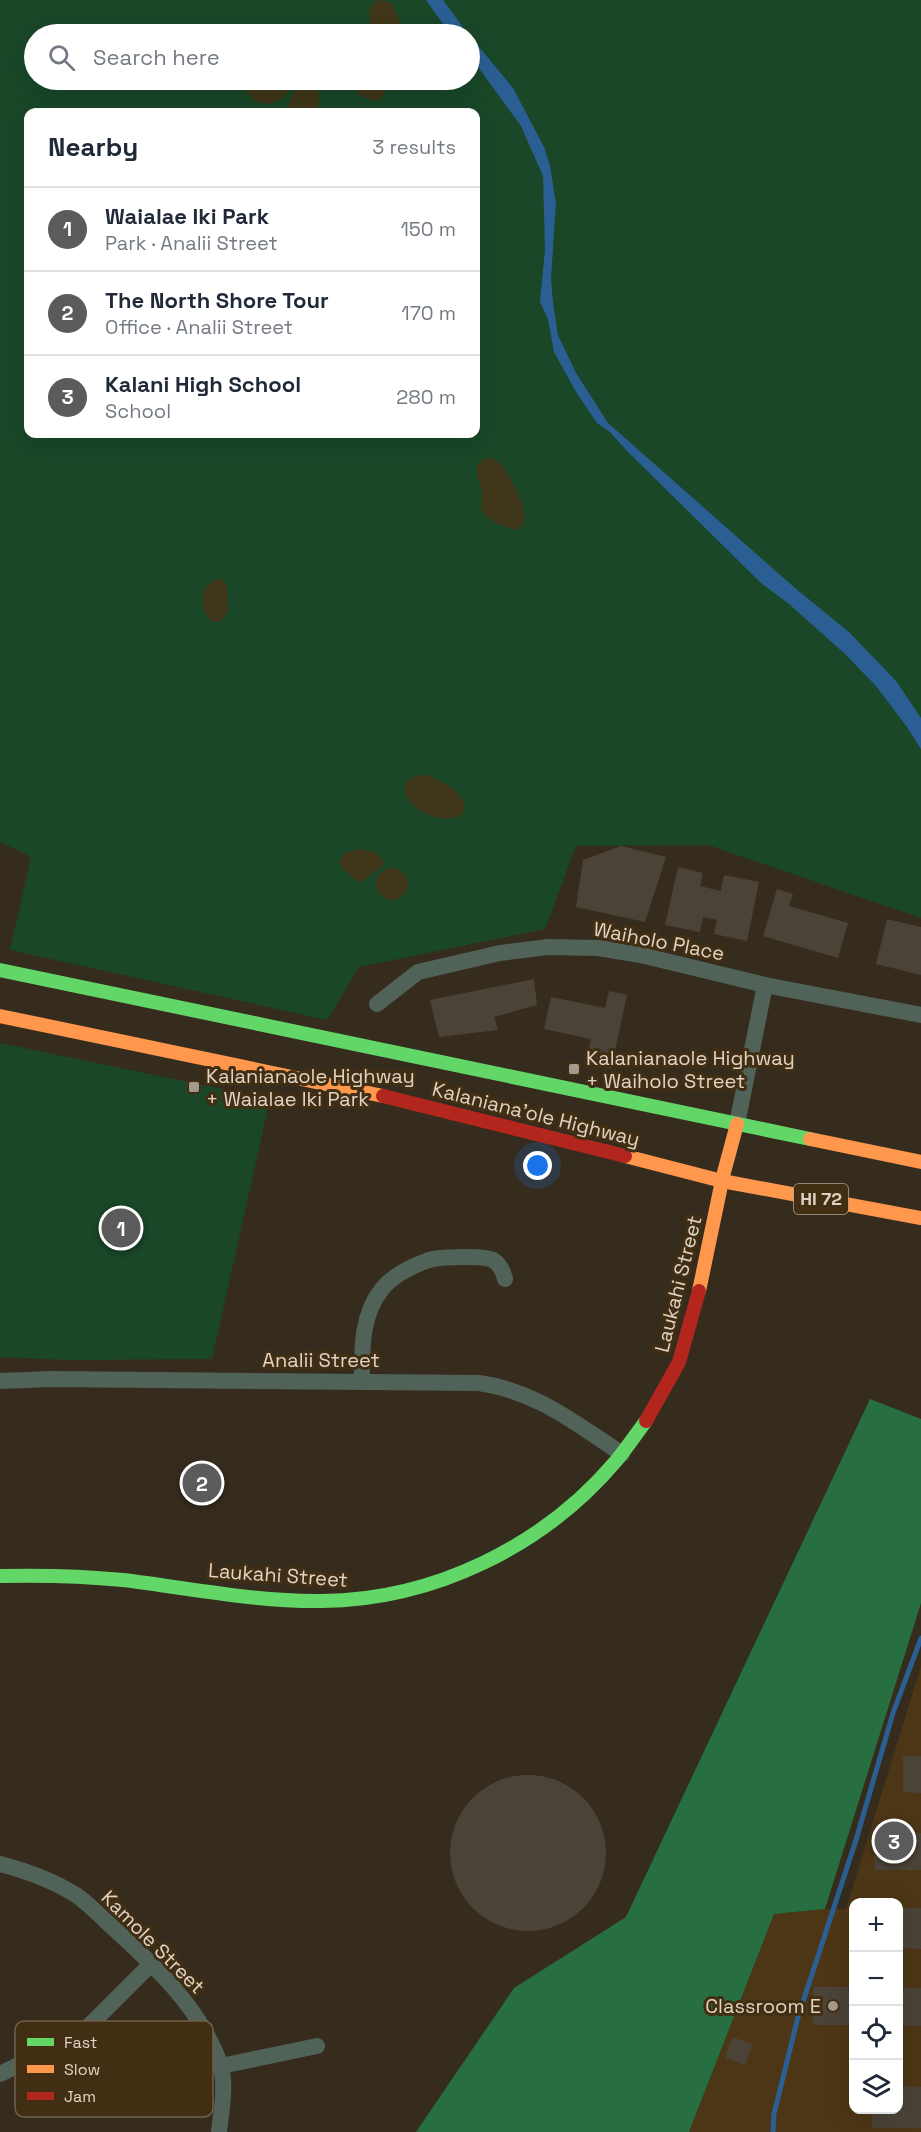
<!DOCTYPE html>
<meta charset="utf-8">
<style>
:root{--surface:#fff;--page:#f6f6f7;--text:#1f2937;--muted:#747a83;--line:#e0e1e3;--accent:#5b5b5c}
body{margin:0;font-family:"Space Grotesk",sans-serif;background:var(--page);color:var(--text)}
.controls{position:absolute;right:18px;bottom:18px;display:grid;overflow:hidden;border-radius:12px;box-shadow:0 6px 24px #0002}
.controls button{width:54px;height:54px;display:grid;place-items:center;padding:0;border:0;border-bottom:2px solid var(--line);background:var(--surface);color:var(--text);font:30px sans-serif}
.you{position:absolute;left:538px;top:1166px;width:21px;height:21px;margin:-15px;border:4px solid #fff;border-radius:50%;background:#1a73e8;box-shadow:0 0 0 9px #1a73e833}
.badge{display:grid;place-items:center;width:39px;height:39px;border-radius:50%;background:var(--accent);color:#fff;font-size:20px;font-weight:700}
.pin{position:absolute;translate:-50% -50%;border:3px solid #fff;box-shadow:0 2px 6px #0006}
.list{margin:0;padding:0;list-style:none}
h2{display:flex;justify-content:space-between;align-items:center;height:78px;margin:0;padding:0 24px;font-size:26px}
h2 small{font-size:20px;font-weight:400;color:var(--muted)}
.list li{display:grid;grid-template-columns:39px 1fr auto;gap:18px;align-items:center;box-sizing:border-box;height:84px;padding:0 24px;border-top:2px solid var(--line)}
.list b{display:block;font-size:22px;white-space:nowrap}
.list p{margin:0;font-size:20px;white-space:nowrap;color:var(--muted)}
.list em{font-size:20px;font-style:normal;color:var(--muted)}
.icon{flex:none;width:33px;height:33px;fill:none;stroke:currentColor;stroke-width:2;stroke-linecap:round;stroke-linejoin:round}
.map{position:relative;flex:none;width:921px;height:2132px;overflow:hidden}
.search{position:absolute;background:var(--surface);box-shadow:0 6px 24px #0002;left:24px;top:24px;width:456px;height:66px;display:flex;align-items:center;gap:15px;box-sizing:border-box;padding:0 21px;border-radius:33px;color:var(--muted);font-size:22px}
.panel{position:absolute;background:var(--surface);box-shadow:0 6px 24px #0002;left:24px;top:108px;width:456px;height:330px;border-radius:12px}
.map>svg:first-child{display:block}
.built{fill:#4c3615;fill-rule:evenodd}
.green{fill:#194728;fill-rule:evenodd}
.forest{fill:#276f41}
.sand{fill:#40371a}
.water{fill:#2b5f93}
.lines{fill:none;stroke-linecap:round;stroke-linejoin:round}
.stream{stroke:#2b5f93;stroke-width:5}
.building{fill:#4b4337}
.street{stroke:#516359;stroke-width:16}
.fast{stroke:#63d668;stroke-width:14}
.slow{stroke:#ff974d;stroke-width:14}
.jam{stroke:#b3261e;stroke-width:14}
.poi-dot{fill:#a4998a;stroke:#412e13;stroke-width:2}
.labels{text-anchor:middle;stroke-width:6;stroke-linejoin:round;paint-order:stroke}
.shield{fill:#412e13;stroke:#b0a28f;stroke-width:1.5}
.shield-label{font-size:18px;font-weight:bold;fill:#e0d3c4}
.street-label{font-size:20px;fill:#e0d3c4;stroke:#412e13}
.poi-label{font-size:20px;fill:#e0d3c4;stroke:#412e13;text-anchor:start}
.key{fill:#412e13;stroke:#716048;stroke-width:1.5}
.key-label{font-size:16px;fill:#e0d3c4}
</style>
<div class="map">
<svg width="921" height="2132" viewBox="0 0 921 2132">
<rect width="100%" height="100%" fill="#362c1e"/>
<path class="built" d="M921 1666V2132H689L774 1914 825 1909H846ZM854 1902H898V2110H854Z"/>
<g class="green">
<path d="M0 0H921V918L708 845 576 846 545 929 359 967 327 1020 10 950 31 857 0 842ZM34 34H470V80H34ZM28 112H476V434H28Z"/>
<path d="M0 1043 270 1099 212 1359 66 1360 0 1357Z"/>
</g>
<path class="forest" d="M870 1399 921 1419V1603L825 1909 774 1914 689 2132H416L514 1988 626 1917Z"/>
<g class="sand">
<path d="M377 0 391 2 406 34H375C369 22 365 9 377 0Z"/>
<path d="M243 80H294C285 110 248 113 243 80Z"/>
<path d="M351 80H376L385 88V92L378 101C365 100 353 92 351 80Z"/>
<path d="M307 82 314 83C320 92 322 105 314 112H293L289 109C288 97 296 87 307 82Z"/>
<path d="M487 457C494 459 499 462 503 467 511 477 527 507 524 520 523 525 520 527 515 530 504 527 483 520 481 506 481 502 483 497 482 492 480 481 475 476 477 465Z"/>
<path d="M217 579 223 580 227 586 228 612 221 621 214 622C201 614 200 599 206 586Z"/>
<path d="M424 775C441 780 457 788 465 805L462 815C442 825 411 812 404 791 406 779 412 775 424 775Z"/>
<path d="M360 849C371 850 382 854 384 865L364 880 359 882 343 870 339 862 345 853Z"/>
<circle cx="392" cy="884" r="16"/>
</g>
<g class="water">
<path d="M426 0H443L468 34H450Z"/>
<path d="M470 36 513 88 544 147 550 166 556 203 551 278 553 303 558 335 576 373 608 423 795 588 850 633 896 681 921 718V749L907 727 876 686 845 654 789 604 761 583 626 450 610 432 597 423 576 392 554 352 548 319 540 302 545 250 543 176 521 126 470 56Z"/>
</g>
<g class="lines">
<path class="stream" d="M773 2132 774 2114 798 2017 856 1840 893 1713 921 1638"/>
</g>
<g class="building">
<path d="M621 846 666 857 645 922 576 907 583 860Z"/>
<path d="M678 867 703 873 700 886 721 891 724 875 759 882 747 941 714 934 717 920 703 917 700 932 665 925Z"/>
<path d="M777 889 793 894 789 906 848 923 838 958 763 936Z"/>
<path d="M887 919 921 927V975L876 964Z"/>
<path d="M534 979 537 1005 494 1017 498 1030 439 1037 430 1000Z"/>
<path d="M609 991 627 995 611 1069 586 1064 591 1039 544 1029 551 997 605 1008Z"/>
<path d="M903 1756H921V1793L903 1792Z"/>
<circle cx="528" cy="1853" r="78"/>
<path d="M875 1832 921 1833V1870H874Z"/>
<path d="M898 1908H921V1949L898 1948Z"/>
<rect x="813" y="1987" width="41" height="38"/>
<rect x="898" y="1988" width="23" height="38"/>
<path d="M732 2037 753 2044 745 2065 725 2058Z"/>
<path d="M898 2086 921 2087V2128H872V2110H898Z"/>
</g>
<g class="lines">
<g class="street">
<path d="M377 1004 418 972 500 953 548 947 598 948 641 955 765 985 921 1015"/>
<path d="M737 1124 765 985"/>
<path d="M0 1381 50 1379 479 1383C536 1391 575 1423 622 1454"/>
<path d="M362 1381C362 1349 361 1315 382 1289 394 1274 412 1266 429 1260 439 1257 483 1255 493 1260 500 1264 503 1271 505 1279"/>
<path d="M0 1864C27 1871 52 1880 76 1895 88 1903 99 1915 110 1925 153 1964 201 2008 220 2064 227 2084 221 2112 219 2132"/>
<path d="M221 2066 317 2046"/>
<path d="M0 2074 66 2042 88 2027 151 1964"/>
</g>
<g class="fast">
<path d="M0 970 810 1139"/>
<path d="M0 1576C41 1575 82 1576 123 1580 189 1588 255 1602 322 1601 434 1600 544 1546 616 1461 627 1448 636 1434 646 1421"/>
</g>
<g class="slow">
<path d="M0 1016 383 1096"/>
<path d="M810 1139 921 1162"/>
<path d="M625 1156 722 1181 921 1218"/>
<path d="M699 1291 723 1176 737 1124"/>
</g>
<g class="jam">
<path d="M383 1096 625 1156"/>
<path d="M646 1421 679 1362 699 1291"/>
</g>
</g>
<g class="poi-dot">
<rect x="568" y="1063" width="12" height="12" rx="3"/>
<rect x="188" y="1081" width="12" height="12" rx="3"/>
<circle cx="833" cy="2006" r="6"/>
</g>
<g class="labels">
<rect class="shield" x="794" y="1184" width="54" height="30" rx="4.5"/>
<g class="shield-label">
<text x="821" y="1205">HI 72</text>
</g>
<g class="street-label">
<text transform="translate(659 941) rotate(11)" y="7">Waiholo Place</text>
<text transform="translate(536 1114) rotate(14)" y="7">Kalaniana’ole Highway</text>
<text transform="translate(678 1284) rotate(-76)" y="7">Laukahi Street</text>
<text x="321" y="1367">Analii Street</text>
<text transform="translate(278 1575) rotate(4)" y="7">Laukahi Street</text>
<text transform="translate(153 1942) rotate(45)" y="7">Kamole Street</text>
</g>
<g class="poi-label">
<text x="586" y="1065">Kalanianaole Highway<tspan x="586" dy="23">+ Waiholo Street</tspan></text>
<text x="206" y="1083">Kalanianaole Highway<tspan x="206" dy="23">+ Waialae Iki Park</tspan></text>
<text x="821" y="2013" text-anchor="end">Classroom E</text>
</g>
</g>
<rect x="15" y="2021" width="198" height="96" rx="9" class="key"/>
<rect x="27" y="2038" width="27" height="8" fill="#63d668"/>
<rect x="27" y="2065" width="27" height="8" fill="#ff974d"/>
<rect x="27" y="2092" width="27" height="8" fill="#b3261e"/>
<g class="key-label">
<text x="64" y="2048">Fast</text>
<text x="64" y="2075">Slow</text>
<text x="64" y="2102">Jam</text>
</g>
</svg>
<div class="controls">
<button>+</button>
<button>−</button>
<button><svg class="icon" aria-label="locate" viewBox="0 0 24 24"><circle cx="12" cy="12" r="6"/><path d="M12 2v4M12 18v4M2 12h4M18 12h4"/></svg></button>
<button><svg class="icon" aria-label="layers" viewBox="0 0 24 24"><path d="M12 4l9 5-9 5-9-5zM3 14l9 5 9-5"/></svg></button>
</div>
<div class="you"></div>
<div class="pin badge" style="left:121px;top:1228px">1</div>
<div class="pin badge" style="left:202px;top:1483px">2</div>
<div class="pin badge" style="left:894px;top:1841px">3</div>
<div class="search"><svg class="icon" aria-label="search" viewBox="0 0 24 24"><circle cx="10" cy="10" r="6"/><path d="M15 15l6 6"/></svg>Search here</div>
<section class="panel">
<h2>Nearby<small>3 results</small></h2>
<ul class="list">
<li><span class="badge">1</span><div><b>Waialae Iki Park</b><p>Park · Analii Street</p></div><em>150 m</em></li>
<li><span class="badge">2</span><div><b>The North Shore Tour</b><p>Office · Analii Street</p></div><em>170 m</em></li>
<li><span class="badge">3</span><div><b>Kalani High School</b><p>School</p></div><em>280 m</em></li>
</ul>
</section>
</div>
